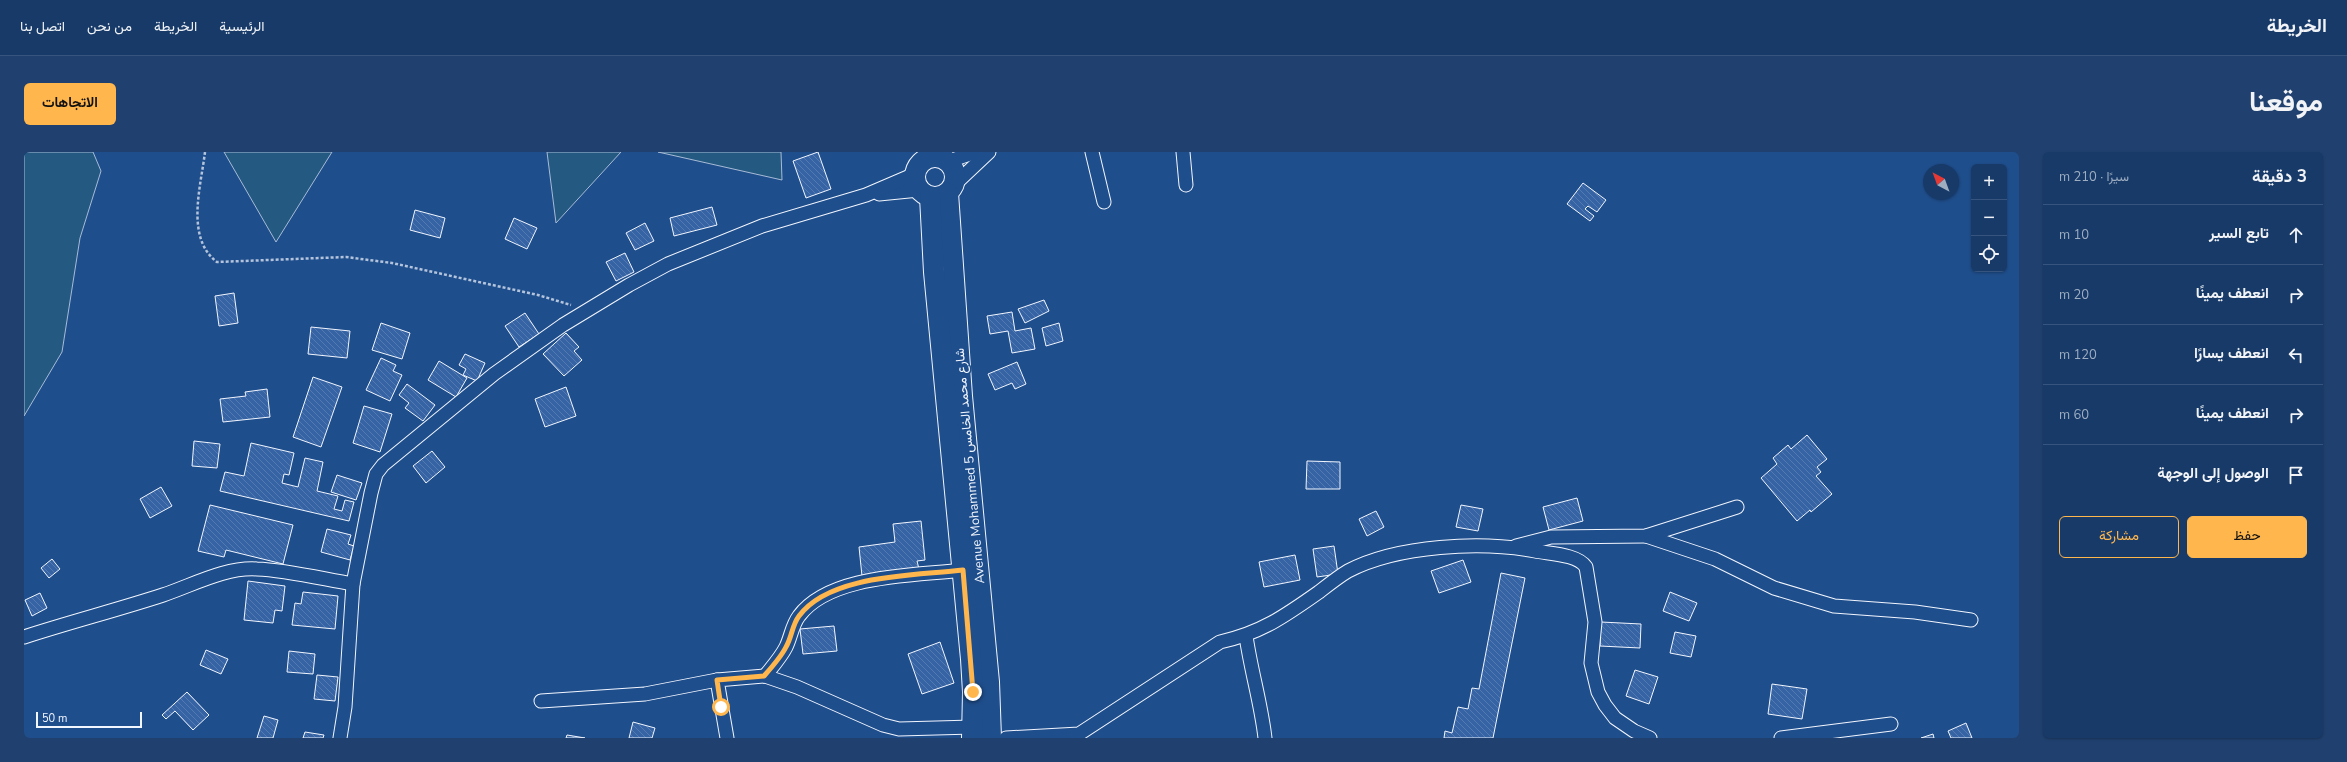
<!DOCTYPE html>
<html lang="ar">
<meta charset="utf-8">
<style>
:root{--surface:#173a69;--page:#20416f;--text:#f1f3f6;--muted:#9eadc0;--line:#36547d;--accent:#ffb74d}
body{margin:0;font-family:"Nunito Sans",Vazirmatn,sans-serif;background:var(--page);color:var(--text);direction:rtl}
.controls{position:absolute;right:12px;top:12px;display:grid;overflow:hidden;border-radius:6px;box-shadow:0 1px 3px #0004}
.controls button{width:36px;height:36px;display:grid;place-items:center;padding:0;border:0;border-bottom:1px solid var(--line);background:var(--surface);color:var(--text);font:20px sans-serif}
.compass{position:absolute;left:1899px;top:12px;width:36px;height:36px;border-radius:50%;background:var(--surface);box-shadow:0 1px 3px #0004;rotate:319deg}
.scale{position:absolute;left:12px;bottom:10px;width:106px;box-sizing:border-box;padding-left:4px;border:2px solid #f2f6ff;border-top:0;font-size:11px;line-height:14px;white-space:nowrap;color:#f2f6ff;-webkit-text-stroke:3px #1f4e8c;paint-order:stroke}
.stop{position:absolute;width:12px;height:12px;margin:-9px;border:3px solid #ffb74d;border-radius:50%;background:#fff}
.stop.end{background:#ffb74d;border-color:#fff;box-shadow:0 1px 4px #0008}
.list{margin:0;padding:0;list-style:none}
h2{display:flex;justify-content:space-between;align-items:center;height:52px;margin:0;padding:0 16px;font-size:17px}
h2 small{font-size:13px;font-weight:400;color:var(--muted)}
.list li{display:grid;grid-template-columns:26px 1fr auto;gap:12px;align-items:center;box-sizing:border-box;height:60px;padding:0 16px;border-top:1px solid var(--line)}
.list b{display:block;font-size:15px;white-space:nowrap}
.list em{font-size:13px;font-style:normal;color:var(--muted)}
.actions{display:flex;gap:8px;padding:12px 16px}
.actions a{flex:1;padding:9px 0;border:1px solid var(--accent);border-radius:6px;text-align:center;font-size:14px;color:var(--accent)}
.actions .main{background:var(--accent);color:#111}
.icon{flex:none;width:22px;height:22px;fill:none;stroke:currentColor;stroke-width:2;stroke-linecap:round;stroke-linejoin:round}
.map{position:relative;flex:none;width:1995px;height:586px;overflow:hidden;direction:ltr;border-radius:6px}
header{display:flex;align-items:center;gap:24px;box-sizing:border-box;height:56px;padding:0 20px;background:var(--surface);border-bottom:1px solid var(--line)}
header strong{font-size:19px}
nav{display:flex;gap:22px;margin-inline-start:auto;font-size:14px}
.intro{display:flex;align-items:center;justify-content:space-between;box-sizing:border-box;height:96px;padding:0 24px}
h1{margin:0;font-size:28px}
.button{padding:10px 18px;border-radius:6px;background:var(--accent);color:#111;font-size:14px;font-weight:700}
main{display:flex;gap:24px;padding:0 24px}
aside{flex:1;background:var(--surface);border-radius:6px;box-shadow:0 1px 3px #0004}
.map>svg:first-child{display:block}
.grass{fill:#245a82;stroke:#a8bbd7}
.building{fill:url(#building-back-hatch);stroke:#f2f6ff}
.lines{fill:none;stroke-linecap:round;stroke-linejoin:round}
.street-casing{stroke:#f2f6ff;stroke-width:15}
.primary-casing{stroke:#f2f6ff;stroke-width:22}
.path{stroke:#b3c4dc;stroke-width:2.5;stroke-dasharray:3 2;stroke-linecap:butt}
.street{stroke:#1f4e8c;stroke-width:13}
.primary{stroke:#1f4e8c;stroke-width:20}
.route{stroke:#ffb74d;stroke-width:5}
.labels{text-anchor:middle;stroke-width:3;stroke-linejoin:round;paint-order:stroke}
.street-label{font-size:13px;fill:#f2f6ff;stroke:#1f4e8c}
</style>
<header>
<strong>الخريطة</strong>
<nav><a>الرئيسية</a><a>الخريطة</a><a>من نحن</a><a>اتصل بنا</a></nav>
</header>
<div class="intro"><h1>موقعنا</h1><a class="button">الاتجاهات</a></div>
<main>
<aside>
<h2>3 دقيقة<small>سيرًا · 210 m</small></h2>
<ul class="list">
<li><svg class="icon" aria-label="ahead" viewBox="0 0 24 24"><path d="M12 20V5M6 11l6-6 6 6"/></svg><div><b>تابع السير</b></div><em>10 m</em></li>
<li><svg class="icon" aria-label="right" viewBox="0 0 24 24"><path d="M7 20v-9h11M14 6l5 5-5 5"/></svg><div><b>انعطف يمينًا</b></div><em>20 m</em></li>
<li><svg class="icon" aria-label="left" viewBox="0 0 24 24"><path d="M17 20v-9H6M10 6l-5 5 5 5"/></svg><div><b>انعطف يسارًا</b></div><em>120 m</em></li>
<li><svg class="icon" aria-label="right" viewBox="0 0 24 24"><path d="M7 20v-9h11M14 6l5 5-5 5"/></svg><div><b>انعطف يمينًا</b></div><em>60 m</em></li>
<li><svg class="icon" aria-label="arrive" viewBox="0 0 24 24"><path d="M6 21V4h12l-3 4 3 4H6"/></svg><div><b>الوصول إلى الوجهة</b></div></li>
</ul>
<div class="actions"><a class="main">حفظ</a><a>مشاركة</a></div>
</aside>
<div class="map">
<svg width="1995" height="586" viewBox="0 0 1995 586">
<defs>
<pattern id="building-back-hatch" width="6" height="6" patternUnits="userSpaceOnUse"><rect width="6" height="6" fill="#3563a3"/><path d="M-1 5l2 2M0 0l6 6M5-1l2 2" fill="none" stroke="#537ab1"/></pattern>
</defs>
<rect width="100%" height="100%" fill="#1f4e8c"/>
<g class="grass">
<path d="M0 0H69L77 19 56 86 38 200 0 264Z"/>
<path d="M200 0H308L252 90Z"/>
<path d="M523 0H597L532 71Z"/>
<path d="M634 0H757L758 28Z"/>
</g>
<g class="building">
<path d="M794 0 807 37 782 46 769 9Z"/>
<path d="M1559 31 1582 48 1573 60 1564 54 1561 57 1570 64 1566 69 1543 52Z"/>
<path d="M688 55 693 73 650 84 646 66Z"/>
<path d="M391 58 421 66 416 86 386 78Z"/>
<path d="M490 66 513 76 503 97 481 87Z"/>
<path d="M621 71 630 89 611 98 602 81Z"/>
<path d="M601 101 610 120 592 129 582 110Z"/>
<path d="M210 141 214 171 195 174 191 144Z"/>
<path d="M1020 148 1025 159 1001 171 994 157Z"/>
<path d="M988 160 991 179 1007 176 1011 197 988 201 984 179 966 182 963 164Z"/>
<path d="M501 161 515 182 495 195 481 174Z"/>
<path d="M357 171 386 181 378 207 348 198Z"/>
<path d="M1035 171 1039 189 1022 194 1018 176Z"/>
<path d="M287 175 326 179 323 206 284 202Z"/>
<path d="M542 181 555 195 550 199 558 208 540 224 519 202Z"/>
<path d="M441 202 461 211 453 229 439 223 442 217 435 213Z"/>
<path d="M357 206 372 213 369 219 378 223 366 249 342 238Z"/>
<path d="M415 209 443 226 432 245 404 228Z"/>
<path d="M993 210 1002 232 991 237 988 231 971 238 964 222Z"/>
<path d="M289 225 318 235 297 295 269 285Z"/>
<path d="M383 232 411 253 399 269 381 256 385 251 375 243Z"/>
<path d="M542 235 552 264 521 275 511 247Z"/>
<path d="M243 237 246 265 199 270 196 247 222 244 221 240Z"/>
<path d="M340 254 368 262 356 300 329 291Z"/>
<path d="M1783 283 1803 307 1793 315 1797 320 1792 324 1808 342 1787 360 1786 358 1773 369 1737 326 1753 312 1749 306 1764 293 1767 297Z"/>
<path d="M170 289 196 292 193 316 168 314Z"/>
<path d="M227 291 270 301 265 323 260 322 258 331 274 335 281 306 299 310 293 339 314 344 310 357 318 359 321 348 330 350 325 369 196 339 201 320 220 324Z"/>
<path d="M408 299 421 315 402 331 389 314Z"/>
<path d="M1283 309 1316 310V337H1282Z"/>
<path d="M313 323 338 331 332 348 307 340Z"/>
<path d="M137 335 148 354 126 366 116 347Z"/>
<path d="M1553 346 1559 369 1525 378 1519 355Z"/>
<path d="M186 353 269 373 259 412 202 398 200 405 174 399Z"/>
<path d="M1437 353 1459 357 1454 379 1432 375Z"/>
<path d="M1352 359 1360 375 1343 384 1335 367Z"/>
<path d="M897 369 901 408 893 409 895 417 838 424 835 395 871 390 869 372Z"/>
<path d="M303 377 327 383 324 392 330 394 326 408 297 400Z"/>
<path d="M1310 394 1314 422 1293 425 1289 397Z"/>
<path d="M1271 403 1276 428 1240 435 1235 410Z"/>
<path d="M28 407 36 417 25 426 17 416Z"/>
<path d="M1439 408 1447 430 1415 441 1407 419Z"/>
<path d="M1477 421 1501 426 1469 586H1420L1421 579 1428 581 1434 555 1444 557 1448 536 1455 537Z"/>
<path d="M224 429 261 434 258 459 251 458 249 471 220 468Z"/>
<path d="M279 440 314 444 311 477 268 473 271 451 277 452Z"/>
<path d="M1646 440 1673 451 1665 469 1639 459Z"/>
<path d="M16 441 23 456 8 464 1 448Z"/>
<path d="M1577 470 1617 472 1616 496 1576 494Z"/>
<path d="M810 474 813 499 779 502 776 477Z"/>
<path d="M1651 480 1672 484 1667 505 1646 501Z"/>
<path d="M916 490 930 531 898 542 884 502Z"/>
<path d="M182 498 204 507 197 522 176 513Z"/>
<path d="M265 499 291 502 289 522 263 520Z"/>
<path d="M1611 518 1634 525 1625 552 1602 544Z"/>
<path d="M293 523 314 525 311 549 290 547Z"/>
<path d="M1748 532 1783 537 1778 567 1744 562Z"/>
<path d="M163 540 185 563 169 578 151 559 142 567 138 563Z"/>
<path d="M240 564 254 568 249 586H233Z"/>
<path d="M609 570 631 576 628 586H605Z"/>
<path d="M1942 571 1948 586H1927L1924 579Z"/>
<path d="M281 580 300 583 299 586H279Z"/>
<path d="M1909 582 1910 586H1897Z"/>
<path d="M543 583 561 586H542Z"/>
</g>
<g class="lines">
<g class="street-casing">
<g id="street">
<path d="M1068 0 1080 50"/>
<path d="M1159 0 1162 33"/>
<path d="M925 9 952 0"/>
<path d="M930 33 965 0"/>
<path d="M855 42 895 38"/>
<path d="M1622 384 1691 407 1750 436 1810 454 1891 460 1947 468"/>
<path d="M1492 394 1527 385 1622 384 1713 355"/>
<path d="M1222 484C1227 519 1237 551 1241 586"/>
<path d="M0 485C46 470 93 458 139 443 169 433 201 415 233 417 262 418 299 427 329 432"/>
<path d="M741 524C748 515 757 505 762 495 767 485 768 473 775 464 806 422 891 424 939 418"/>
<path d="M517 549 621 542 693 528"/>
<path d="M316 586 321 555 329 432 347 341 352 322 359 313 470 222 539 173 605 133 644 112 738 74 842 43 891 22"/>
<path d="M703 586 693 528 741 524 773 535 859 573 875 577 949 575"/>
<path d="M982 586 1055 582 1196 490C1237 481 1261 464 1295 440 1304 433 1314 425 1324 419 1374 393 1457 389 1511 399 1526 402 1553 402 1562 415L1571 470 1567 511 1574 540 1581 553 1591 566 1610 579 1626 586"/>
<path d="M1757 586 1867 572"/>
</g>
</g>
<g class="primary-casing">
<g id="primary">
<circle cx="911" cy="25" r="20"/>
<path d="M924 41 938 244 965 530 967 586"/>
<path d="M906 45 910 120 947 507 949 540 948 586"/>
</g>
</g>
<path class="path" d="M181 0C177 34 161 86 193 110L322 105 368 111 514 143 547 153"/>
<use href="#street" class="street"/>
<use href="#primary" class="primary"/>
</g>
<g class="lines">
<path class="route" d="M697 555 693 528 740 524C748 515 757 505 762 495 768 485 768 473 775 464 806 422 891 424 939 418L949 540"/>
</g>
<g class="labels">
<g class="street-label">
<text transform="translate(945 314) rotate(-95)" y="5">Avenue Mohammed 5 شارع محمد الخامس</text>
</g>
</g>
</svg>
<div class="controls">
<button>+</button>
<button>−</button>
<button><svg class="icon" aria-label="locate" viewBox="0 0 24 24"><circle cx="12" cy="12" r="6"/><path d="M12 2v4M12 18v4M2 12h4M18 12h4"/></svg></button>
</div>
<svg class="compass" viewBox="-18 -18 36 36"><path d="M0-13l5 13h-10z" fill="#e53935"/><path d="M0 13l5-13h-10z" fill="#9eadc0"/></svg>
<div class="scale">50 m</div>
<div class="stop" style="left:697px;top:555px"></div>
<div class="stop end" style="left:949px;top:540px"></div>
</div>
</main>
